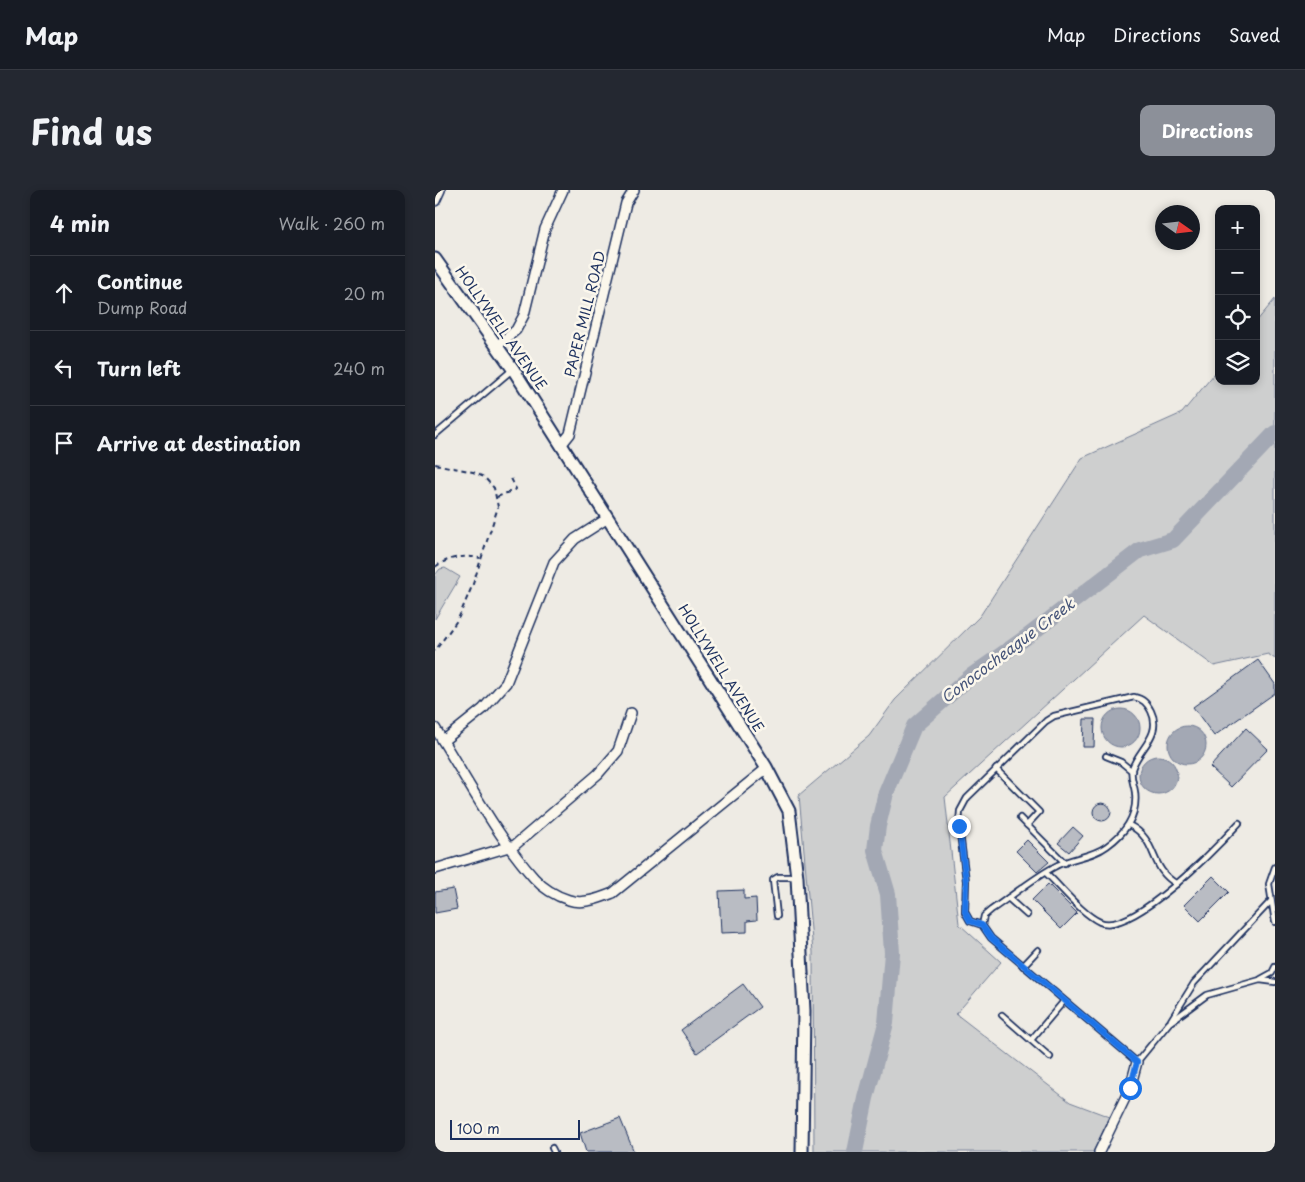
<!DOCTYPE html>
<meta charset="utf-8">
<style>
:root{--surface:#171b24;--page:#242831;--text:#f1f3f6;--muted:#9ea1a6;--line:#363941;--accent:#8c9099}
body{margin:0;font-family:"Playpen Sans",sans-serif;background:var(--page);color:var(--text)}
.controls{position:absolute;right:15px;top:15px;display:grid;overflow:hidden;border-radius:10px;box-shadow:0 2px 8px #0003}
.controls button{width:45px;height:45px;display:grid;place-items:center;padding:0;border:0;border-bottom:1px solid var(--line);background:var(--surface);color:var(--text);font:25px sans-serif}
.compass{position:absolute;left:720px;top:15px;width:45px;height:45px;border-radius:50%;background:var(--surface);box-shadow:0 2px 8px #0003;rotate:104deg}
.scale{position:absolute;left:15px;bottom:12px;width:130px;box-sizing:border-box;padding-left:5px;border:2px solid #1b2f5e;border-top:0;font-size:14px;line-height:18px;white-space:nowrap;color:#1b2f5e;-webkit-text-stroke:4px #fbf7ec;paint-order:stroke}
.stop{position:absolute;width:15px;height:15px;margin:-11px;border:4px solid #1a73e8;border-radius:50%;background:#fff}
.stop.end{background:#1a73e8;border-color:#fff;box-shadow:0 1px 5px #0008}
.list{margin:0;padding:0;list-style:none}
h2{display:flex;justify-content:space-between;align-items:center;height:65px;margin:0;padding:0 20px;font-size:21px}
h2 small{font-size:16px;font-weight:400;color:var(--muted)}
.list li{display:grid;grid-template-columns:32px 1fr auto;gap:15px;align-items:center;box-sizing:border-box;height:75px;padding:0 20px;border-top:1px solid var(--line)}
.list b{display:block;font-size:19px;white-space:nowrap}
.list p{margin:0;font-size:16px;white-space:nowrap;color:var(--muted)}
.list em{font-size:16px;font-style:normal;color:var(--muted)}
.icon{flex:none;width:28px;height:28px;fill:none;stroke:currentColor;stroke-width:2;stroke-linecap:round;stroke-linejoin:round}
.map{position:relative;flex:none;width:840px;height:962px;overflow:hidden;border-radius:10px}
header{display:flex;align-items:center;gap:30px;box-sizing:border-box;height:70px;padding:0 25px;background:var(--surface);border-bottom:1px solid var(--line)}
header strong{font-size:24px}
nav{display:flex;gap:28px;margin-inline-start:auto;font-size:18px}
.intro{display:flex;align-items:center;justify-content:space-between;box-sizing:border-box;height:120px;padding:0 30px}
h1{margin:0;font-size:35px}
.button{padding:12px 22px;border-radius:10px;background:var(--accent);color:#fff;font-size:18px;font-weight:700}
main{display:flex;gap:30px;padding:0 30px}
aside{flex:1;background:var(--surface);border-radius:10px;box-shadow:0 2px 8px #0003}
.map>svg:first-child{display:block}
.green{fill:#cecfcf;stroke:#747f96}
.water{fill:#a3a8b4;stroke:#6d7892}
.lines{fill:none;stroke-linecap:round;stroke-linejoin:round}
.river{stroke:#a3a8b4;stroke-width:16}
.building{fill:#b9bcc3;stroke:#1b2f5e}
.service-casing{stroke:#1b2f5e;stroke-width:8}
.minor-casing{stroke:#1b2f5e;stroke-width:12}
.tertiary-casing{stroke:#1b2f5e;stroke-width:15}
.path{stroke:#1b2f5e;stroke-width:2;stroke-dasharray:5 4;stroke-linecap:butt}
.service{stroke:#fbf7ec;stroke-width:4.5}
.minor{stroke:#fbf7ec;stroke-width:9}
.tertiary{stroke:#fbf7ec;stroke-width:11}
.route{stroke:#1a73e8;stroke-width:6}
.labels{text-anchor:middle;stroke-width:5;stroke-linejoin:round;paint-order:stroke}
.street-label{font-size:14px;fill:#1b2f5e;stroke:#fbf7ec}
.water-label{font-size:15px;font-style:italic;fill:#445378;stroke:#fbf7ec}
</style>
<header>
<strong>Map</strong>
<nav><a>Map</a><a>Directions</a><a>Saved</a></nav>
</header>
<div class="intro"><h1>Find us</h1><a class="button">Directions</a></div>
<main>
<aside>
<h2>4 min<small>Walk · 260 m</small></h2>
<ul class="list">
<li><svg class="icon" aria-label="ahead" viewBox="0 0 24 24"><path d="M12 20V5M6 11l6-6 6 6"/></svg><div><b>Continue</b><p>Dump Road</p></div><em>20 m</em></li>
<li><svg class="icon" aria-label="left" viewBox="0 0 24 24"><path d="M17 20v-9H6M10 6l-5 5 5 5"/></svg><div><b>Turn left</b></div><em>240 m</em></li>
<li><svg class="icon" aria-label="arrive" viewBox="0 0 24 24"><path d="M6 21V4h12l-3 4 3 4H6"/></svg><div><b>Arrive at destination</b></div></li>
</ul>
</aside>
<div class="map">
<svg width="840" height="962" viewBox="0 0 840 962">
<rect width="100%" height="100%" fill="#eeebe4"/>
<filter id="ink" filterUnits="userSpaceOnUse"><feTurbulence type="fractalNoise" baseFrequency=".02" numOctaves="2"/><feDisplacementMap in="SourceGraphic" scale="10" xChannelSelector="R" yChannelSelector="G"/><feConvolveMatrix kernelMatrix="1 2 1 2 8 2 1 2 1" color-interpolation-filters="sRGB"/></filter>
<g filter="url(#ink)">
<g class="green">
<path d="M840 109V469L833 464 779 476 709 425 510 607 524 734 566 772 521 824 635 912 675 927 658 962H379L378 762 364 605 434 546 460 510 545 426 647 268 747 223 784 178V191H821V132Z"/>
<path d="M10 378 25 387 0 429V385L5 379Z"/>
</g>
<g class="water">
<circle cx="686" cy="538" r="19"/>
<circle cx="752" cy="555" r="19"/>
<circle cx="723" cy="585" r="19"/>
</g>
<g class="lines">
<path class="river" d="M420 962 431 908 451 833 457 763 453 704 440 660 443 636 451 603 479 536 536 486 593 446 705 360 738 350 840 243"/>
</g>
<g class="building">
<path d="M823 470 840 494V503L779 546 758 517Z"/>
<path d="M649 529H660L659 557H648Z"/>
<path d="M811 538 833 559 796 597 775 577Z"/>
<circle cx="667" cy="622" r="9"/>
<path d="M638 637 648 646 634 662 623 653Z"/>
<path d="M592 650 614 672 602 682 581 661Z"/>
<path d="M778 686 794 702 765 731 749 715Z"/>
<path d="M613 694 642 723 626 739 597 710Z"/>
<path d="M18 699 22 719 0 723V702Z"/>
<path d="M309 700V709L321 708 322 730 312 731V742L286 743 284 701Z"/>
<path d="M308 794 325 817 262 863 246 840Z"/>
<path d="M185 928 199 962H151L145 943Z"/>
</g>
<g class="lines">
<g class="service-casing">
<g id="service">
<path d="M0 245 77 180"/>
<path d="M671 566 686 572 697 581"/>
<path d="M561 579 604 622 592 635"/>
<path d="M585 628 630 673"/>
<path d="M694 635C724 650 713 678 742 694"/>
<path d="M840 677 834 694 840 732"/>
<path d="M611 683C626 697 647 724 665 732 697 746 783 656 804 633"/>
<path d="M573 708 592 725"/>
<path d="M342 726 338 690 343 687H361"/>
<path d="M547 735 535 731 530 722 531 691 524 635 525 621 532 608 611 531 619 526 699 507C708 509 712 513 716 521 728 545 703 559 697 579 695 587 699 594 700 602 703 625 690 643 672 656 656 668 636 667 619 677 597 689 577 706 556 720L549 726 547 735 556 748 702 872 734 833 772 805 825 790 840 792"/>
<path d="M588 776 603 760"/>
<path d="M826 789 837 783 840 777"/>
<path d="M567 825 615 867"/>
<path d="M736 830 759 793 836 711"/>
<path d="M596 850 629 811"/>
<path d="M117 958 119 962"/>
</g>
</g>
<g class="minor-casing">
<g id="minor">
<path d="M0 11 5 0"/>
<path d="M62 156 81 140 89 125 110 39 128 0"/>
<path d="M127 254 135 244 191 13 199 0"/>
<path d="M0 538C30 586 62 647 99 688 108 698 121 706 134 710 148 715 165 708 178 703L332 578"/>
<path d="M8 551 48 519 71 493 119 372 140 349 173 328"/>
<path d="M0 679 80 655 163 584 183 561 196 523"/>
<path d="M664 962 695 898 702 872"/>
</g>
</g>
<g class="tertiary-casing">
<path id="tertiary" d="M0 69 78 179 331 577 354 621 362 687 369 821 367 962"/>
</g>
<g class="path">
<path d="M0 274 38 282 49 287 59 298 63 317 38 394 23 429 0 461"/>
<path d="M62 307 81 299 75 286"/>
<path d="M0 377C14 367 28 365 45 368"/>
</g>
<use href="#service" class="service"/>
<use href="#minor" class="minor"/>
<use href="#tertiary" class="tertiary"/>
</g>
</g>
<g class="lines" filter="url(#ink)">
<path class="route" d="M524 636 531 691 530 722 535 731 547 735 556 748 702 872 695 898"/>
</g>
<g class="labels">
<g class="street-label">
<text transform="translate(150 124) rotate(-76)" y="5">PAPER MILL ROAD</text>
<text transform="translate(66 138) rotate(55)" y="5">HOLLYWELL AVENUE</text>
<text transform="translate(286 478) rotate(58)" y="5">HOLLYWELL AVENUE</text>
</g>
<g class="water-label">
<text transform="translate(573 461) rotate(-37)" y="5">Conococheague Creek</text>
</g>
</g>
</svg>
<div class="controls">
<button>+</button>
<button>−</button>
<button><svg class="icon" aria-label="locate" viewBox="0 0 24 24"><circle cx="12" cy="12" r="6"/><path d="M12 2v4M12 18v4M2 12h4M18 12h4"/></svg></button>
<button><svg class="icon" aria-label="layers" viewBox="0 0 24 24"><path d="M12 4l9 5-9 5-9-5zM3 14l9 5 9-5"/></svg></button>
</div>
<svg class="compass" viewBox="-18 -18 36 36"><path d="M0-13l5 13h-10z" fill="#e53935"/><path d="M0 13l5-13h-10z" fill="#9ea1a6"/></svg>
<div class="scale">100 m</div>
<div class="stop" style="left:695px;top:898px"></div>
<div class="stop end" style="left:524px;top:636px"></div>
</div>
</main>
